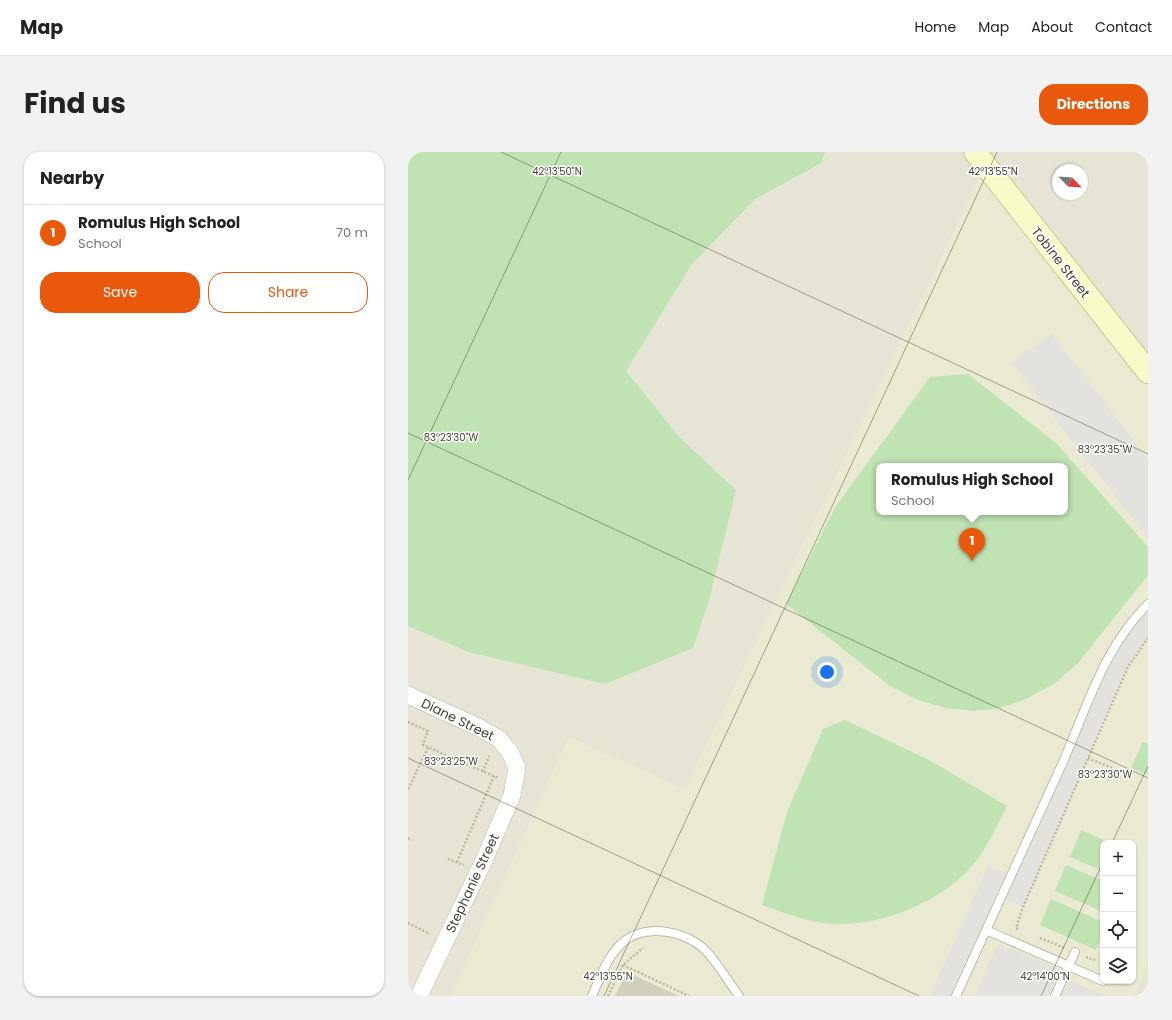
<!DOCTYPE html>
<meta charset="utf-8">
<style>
:root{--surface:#fff;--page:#f2f2f2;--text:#222;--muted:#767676;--line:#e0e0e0;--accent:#ea580c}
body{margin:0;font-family:Poppins,sans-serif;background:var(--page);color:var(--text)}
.controls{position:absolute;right:12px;bottom:12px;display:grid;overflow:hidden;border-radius:8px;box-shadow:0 1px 3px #0004}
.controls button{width:36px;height:36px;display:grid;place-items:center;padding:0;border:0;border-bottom:1px solid var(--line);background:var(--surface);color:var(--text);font:20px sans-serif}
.compass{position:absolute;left:644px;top:12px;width:36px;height:36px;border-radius:50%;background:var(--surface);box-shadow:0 1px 3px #0004;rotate:115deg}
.you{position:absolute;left:419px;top:520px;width:14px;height:14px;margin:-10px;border:3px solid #fff;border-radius:50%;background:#1a73e8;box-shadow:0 0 0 6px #1a73e833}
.badge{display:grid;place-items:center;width:26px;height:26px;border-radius:50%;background:var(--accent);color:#fff;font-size:13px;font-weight:700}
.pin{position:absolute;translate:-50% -33px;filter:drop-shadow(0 1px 2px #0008)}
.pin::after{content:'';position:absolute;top:21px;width:14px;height:12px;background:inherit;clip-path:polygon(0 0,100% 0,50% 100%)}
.popup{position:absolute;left:468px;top:311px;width:192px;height:52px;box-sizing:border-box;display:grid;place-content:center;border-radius:8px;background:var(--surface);filter:drop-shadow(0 1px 3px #0005);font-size:13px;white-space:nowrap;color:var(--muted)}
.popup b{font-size:15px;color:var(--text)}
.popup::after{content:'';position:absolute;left:50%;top:100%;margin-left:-8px;border:8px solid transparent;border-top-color:var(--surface)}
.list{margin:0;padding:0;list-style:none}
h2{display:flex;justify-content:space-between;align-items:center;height:52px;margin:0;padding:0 16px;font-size:17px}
h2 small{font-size:13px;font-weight:400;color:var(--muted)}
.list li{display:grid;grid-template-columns:26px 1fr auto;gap:12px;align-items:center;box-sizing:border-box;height:56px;padding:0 16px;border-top:1px solid var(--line)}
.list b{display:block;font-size:15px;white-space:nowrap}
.list p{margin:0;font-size:13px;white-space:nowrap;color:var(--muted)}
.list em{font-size:13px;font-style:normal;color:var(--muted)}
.actions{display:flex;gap:8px;padding:12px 16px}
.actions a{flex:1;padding:9px 0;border:1px solid var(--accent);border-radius:16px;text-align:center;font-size:14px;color:var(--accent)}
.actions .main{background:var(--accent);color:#fff}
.icon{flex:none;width:22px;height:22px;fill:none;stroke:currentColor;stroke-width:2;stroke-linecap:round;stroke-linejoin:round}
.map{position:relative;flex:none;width:740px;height:844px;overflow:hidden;border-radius:16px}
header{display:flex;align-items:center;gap:24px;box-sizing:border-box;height:56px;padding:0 20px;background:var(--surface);border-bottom:1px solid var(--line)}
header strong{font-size:19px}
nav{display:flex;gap:22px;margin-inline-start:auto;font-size:14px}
.intro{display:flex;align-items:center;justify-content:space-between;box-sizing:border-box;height:96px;padding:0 24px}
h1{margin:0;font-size:28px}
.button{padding:10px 18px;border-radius:16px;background:var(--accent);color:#fff;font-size:14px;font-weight:700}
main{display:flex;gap:24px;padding:0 24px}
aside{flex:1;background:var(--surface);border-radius:16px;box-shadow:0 1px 3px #0004}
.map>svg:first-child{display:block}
.residential{fill:#e5e4d5;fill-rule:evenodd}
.education{fill:#eae9d1;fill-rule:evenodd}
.green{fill:#bfe3b2;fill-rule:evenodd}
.parking{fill:#e3e2de}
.building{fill:#d2d0bd}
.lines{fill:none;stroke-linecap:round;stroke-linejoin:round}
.lane-casing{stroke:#bcbbaa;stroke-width:10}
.street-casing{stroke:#bcbbaa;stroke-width:18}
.secondary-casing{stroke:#cacb97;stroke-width:24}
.path{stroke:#bdba9c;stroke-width:2.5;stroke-dasharray:2 2;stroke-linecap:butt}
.lane{stroke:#fff;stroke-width:8}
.street{stroke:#fff;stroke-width:17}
.secondary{stroke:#f8fac8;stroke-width:22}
.ticks{fill:none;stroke:#444236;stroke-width:1;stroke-opacity:0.45}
.labels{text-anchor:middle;stroke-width:3;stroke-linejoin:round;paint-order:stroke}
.street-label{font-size:13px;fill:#444236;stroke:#fff}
.ticks-label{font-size:10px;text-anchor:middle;fill:#444236;stroke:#fff;stroke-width:3;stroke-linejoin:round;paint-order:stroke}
</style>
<header>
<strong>Map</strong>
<nav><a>Home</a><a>Map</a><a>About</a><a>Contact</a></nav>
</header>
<div class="intro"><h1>Find us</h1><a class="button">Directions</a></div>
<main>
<aside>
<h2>Nearby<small></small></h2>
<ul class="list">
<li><span class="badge">1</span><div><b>Romulus High School</b><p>School</p></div><em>70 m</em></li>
</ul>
<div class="actions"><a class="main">Save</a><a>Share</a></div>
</aside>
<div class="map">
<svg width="740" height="844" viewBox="0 0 740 844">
<rect width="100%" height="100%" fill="#f2f1e6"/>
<g class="residential">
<path d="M0 0H740V203L586 7 573 23 277 638 161 585 43 844H0ZM650 18H674V42H650Z"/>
<path d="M740 811V844H725Z"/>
</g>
<path class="education" d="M573 23 740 234V811L725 844H43L161 585 277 638ZM471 314H657V360H471ZM695 691H725V829H695Z"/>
<g class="green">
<path d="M0 0H417L413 11 347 47 284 112 218 219 272 286 328 338 301 448 285 496 197 532 61 500 0 474Z"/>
<path d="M560 222 648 291 740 395V423L670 511 647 531 618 547 592 556 566 559 538 556 510 548 482 534 378 452 428 354 522 225ZM471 314H657V360H471Z"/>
<path d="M437 568 521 608 599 654C590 671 582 689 571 705 540 749 469 778 415 771 394 768 374 760 354 753L379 660 415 577Z"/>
<path d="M735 590 740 592V623L723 616Z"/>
<path d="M673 678 702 691H695V719L662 705Z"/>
<path d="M658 713 695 729V760L647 739Z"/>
<path d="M643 747 695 770V782L688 798 632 773Z"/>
</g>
<g class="parking">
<path d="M644 182 740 308V386L603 210Z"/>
<path d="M740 452V486L720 515 615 755 593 746 548 844H522L580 714 603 723 699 505Z"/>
<path d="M589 793 614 801 658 820 656 826 698 844H567Z"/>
</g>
<path class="building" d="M219 820 271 844H207Z"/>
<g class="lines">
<g class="lane-casing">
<g id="lane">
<path d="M578 778 695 829"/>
<path d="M184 844C192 826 199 805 214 791 237 770 281 779 300 801 311 814 321 830 331 844"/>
<path d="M548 844C584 766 620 688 655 610 679 555 696 495 740 452"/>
<path d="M647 844 667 800"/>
</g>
</g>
<g class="street-casing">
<path id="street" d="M0 543 72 576 91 587 102 600 109 616 104 643 77 706 11 844"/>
</g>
<g class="secondary-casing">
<path id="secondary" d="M567 0 740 220"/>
</g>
<g class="path">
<path d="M0 570 20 579 15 593 90 626"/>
<path d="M680 606 704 616"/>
<path d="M75 620 81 604"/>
<path d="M0 637 20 596"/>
<path d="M0 686 4 688"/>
<path d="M40 707 56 713"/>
<path d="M49 710 86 624"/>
<path d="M0 771 22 782"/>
<path d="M610 777 608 776 615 755 720 515 740 486"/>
<path d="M632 786 657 796"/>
<path d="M678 805 687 808"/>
<path d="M215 813 281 844"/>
<path d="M200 844 215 813 235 796"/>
</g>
<use href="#lane" class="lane"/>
<use href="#street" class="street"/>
<use href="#secondary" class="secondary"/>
</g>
<path class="ticks" d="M93 0 740 302M0 281 740 626M0 328 153 0M0 606 511 844M704 691 740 614M196 844 589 0M633 844 695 710"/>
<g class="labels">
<g class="street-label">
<text transform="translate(653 110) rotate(52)" y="5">Tobine Street</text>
<text transform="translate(50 567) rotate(26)" y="5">Diane Street</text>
<text transform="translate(64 731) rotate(-65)" y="5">Stephanie Street</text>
</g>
</g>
<g class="ticks-label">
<text x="149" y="23">42°13'50"N</text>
<text x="585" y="23">42°13'55"N</text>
<text x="43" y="289">83°23'30"W</text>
<text x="697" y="301">83°23'35"W</text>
<text x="43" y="613">83°23'25"W</text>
<text x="697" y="626">83°23'30"W</text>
<text x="200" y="828">42°13'55"N</text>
<text x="637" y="828">42°14'00"N</text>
</g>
</svg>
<div class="controls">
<button>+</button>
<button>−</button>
<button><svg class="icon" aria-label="locate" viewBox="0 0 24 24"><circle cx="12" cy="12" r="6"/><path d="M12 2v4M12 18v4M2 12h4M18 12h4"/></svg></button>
<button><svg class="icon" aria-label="layers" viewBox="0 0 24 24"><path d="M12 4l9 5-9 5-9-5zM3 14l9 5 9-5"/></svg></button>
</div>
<svg class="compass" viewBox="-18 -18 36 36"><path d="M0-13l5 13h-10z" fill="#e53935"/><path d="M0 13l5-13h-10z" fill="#767676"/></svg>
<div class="you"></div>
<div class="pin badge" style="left:564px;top:409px">1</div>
<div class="popup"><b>Romulus High School</b>School</div>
</div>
</main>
